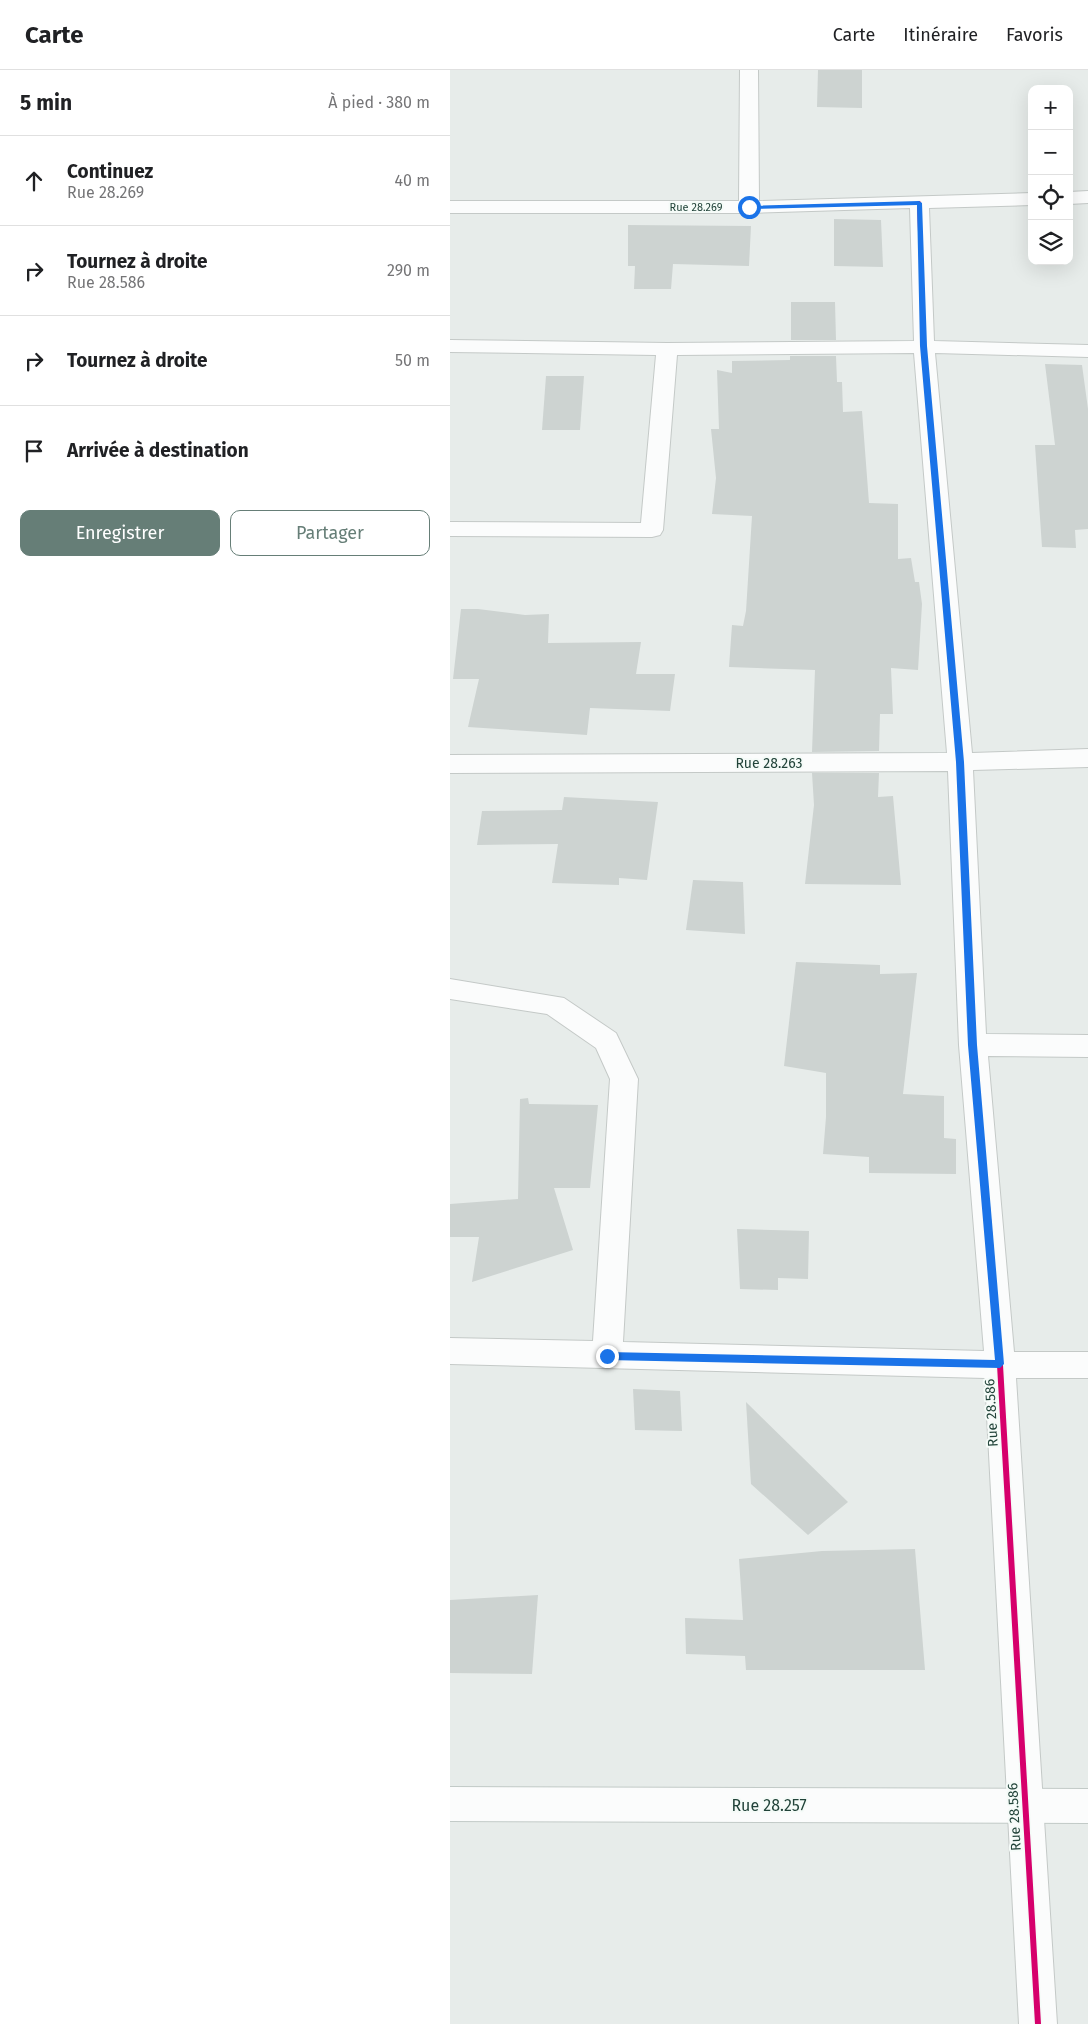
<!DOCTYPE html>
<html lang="fr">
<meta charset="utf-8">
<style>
:root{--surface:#fff;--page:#f6f6f6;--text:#202124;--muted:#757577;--line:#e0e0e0;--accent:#667e77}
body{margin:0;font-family:"Fira Sans",sans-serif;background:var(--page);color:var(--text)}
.controls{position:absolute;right:15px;top:15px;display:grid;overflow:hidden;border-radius:10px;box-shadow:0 5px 20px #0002}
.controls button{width:45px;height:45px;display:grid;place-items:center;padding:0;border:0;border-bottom:1px solid var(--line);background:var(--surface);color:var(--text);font:25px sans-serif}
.stop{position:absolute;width:15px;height:15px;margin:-11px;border:4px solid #1a73e8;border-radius:50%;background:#fff}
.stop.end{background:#1a73e8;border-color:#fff;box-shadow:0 1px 5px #0008}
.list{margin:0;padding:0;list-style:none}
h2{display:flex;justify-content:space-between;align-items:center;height:65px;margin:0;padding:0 20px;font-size:21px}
h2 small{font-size:16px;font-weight:400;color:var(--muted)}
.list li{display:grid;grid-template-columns:32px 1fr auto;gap:15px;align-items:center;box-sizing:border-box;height:90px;padding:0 20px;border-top:1px solid var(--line)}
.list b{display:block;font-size:19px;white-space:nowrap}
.list p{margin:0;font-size:16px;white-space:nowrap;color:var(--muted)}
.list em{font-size:16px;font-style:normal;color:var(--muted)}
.actions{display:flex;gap:10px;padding:15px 20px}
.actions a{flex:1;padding:11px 0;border:1px solid var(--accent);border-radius:10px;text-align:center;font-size:18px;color:var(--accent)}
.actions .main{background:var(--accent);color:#fff}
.icon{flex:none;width:28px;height:28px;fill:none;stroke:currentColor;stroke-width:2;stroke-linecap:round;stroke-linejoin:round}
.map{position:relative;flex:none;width:638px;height:1954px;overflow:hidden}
header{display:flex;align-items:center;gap:30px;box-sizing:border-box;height:70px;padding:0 25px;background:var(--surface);border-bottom:1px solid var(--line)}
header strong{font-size:24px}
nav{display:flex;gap:28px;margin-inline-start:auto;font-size:18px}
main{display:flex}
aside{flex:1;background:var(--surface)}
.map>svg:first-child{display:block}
.building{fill:#cdd3d1}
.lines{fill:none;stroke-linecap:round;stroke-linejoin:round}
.street-casing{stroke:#c4c9c7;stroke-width:2}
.secondary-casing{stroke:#c2cac7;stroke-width:2}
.street{fill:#fbfcfc;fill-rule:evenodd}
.secondary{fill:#fbfcfc;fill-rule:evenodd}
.cycleway-far2-casing{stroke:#f5fbf8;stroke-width:6}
.cycleway-far1-casing{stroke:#f5fbf8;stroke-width:8}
.cycleway-casing{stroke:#f5fbf8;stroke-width:9}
.cycleway-far2{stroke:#d6006c;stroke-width:4}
.cycleway-far1{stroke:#d6006c;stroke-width:4.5}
.cycleway{stroke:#d6006c;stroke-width:6}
.route{fill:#1a73e8}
.labels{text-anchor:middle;stroke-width:4;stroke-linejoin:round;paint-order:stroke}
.far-street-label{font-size:11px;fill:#214339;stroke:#f5fbf8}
.street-label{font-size:14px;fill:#214339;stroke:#f5fbf8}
.near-street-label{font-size:16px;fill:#214339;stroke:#f5fbf8}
</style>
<header>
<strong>Carte</strong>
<nav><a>Carte</a><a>Itinéraire</a><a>Favoris</a></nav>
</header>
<main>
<aside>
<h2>5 min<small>À pied · 380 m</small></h2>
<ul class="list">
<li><svg class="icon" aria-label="ahead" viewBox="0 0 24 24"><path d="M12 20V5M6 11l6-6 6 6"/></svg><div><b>Continuez</b><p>Rue 28.269</p></div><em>40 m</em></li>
<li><svg class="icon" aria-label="right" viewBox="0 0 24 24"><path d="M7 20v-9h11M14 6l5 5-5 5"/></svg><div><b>Tournez à droite</b><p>Rue 28.586</p></div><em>290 m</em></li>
<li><svg class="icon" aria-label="right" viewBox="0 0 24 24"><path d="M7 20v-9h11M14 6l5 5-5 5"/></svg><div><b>Tournez à droite</b></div><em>50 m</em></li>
<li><svg class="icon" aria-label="arrive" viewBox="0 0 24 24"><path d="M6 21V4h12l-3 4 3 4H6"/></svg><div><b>Arrivée à destination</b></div></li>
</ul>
<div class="actions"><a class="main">Enregistrer</a><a>Partager</a></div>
</aside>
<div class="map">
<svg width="638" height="1954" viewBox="0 0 638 1954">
<rect width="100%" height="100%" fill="#e7ecea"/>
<g class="building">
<path d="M368 0H412V38L367 37Z"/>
<path d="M384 149 431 150 433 197 384 196Z"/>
<path d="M178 155 301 156 299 196 223 194 221 219H184L185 196H178Z"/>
<path d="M341 232H385L386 270H341Z"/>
<path d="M340 286H386L387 312H392L393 342 412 341 419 433 448 434V489L461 488 465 512H469L472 534 468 600 441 598 443 644H430L429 681 362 682 365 600 279 597 282 555 293 556 296 541 302 446 262 444 266 408 261 359H269L267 300 282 303V291L340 290Z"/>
<path d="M595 294 632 295 638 339V459L625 460 626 478 592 477 585 375H605Z"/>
<path d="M96 306H134L130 360H92Z"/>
<path d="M11 539H28L75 545 99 544 98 573 191 572 186 604H225L220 641 140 638 137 665 18 657 29 609H3Z"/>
<path d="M362 703H429L428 727 443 726 451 815 355 814 364 735Z"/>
<path d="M114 727 208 732 197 810 169 808V815L102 813 108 774 27 775 32 741 112 740Z"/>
<path d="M243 810 293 812 295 864 236 860Z"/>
<path d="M346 892 430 895V904L467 903 453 1024 494 1026V1068L506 1069V1104L419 1103V1087L373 1084 376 1047V1003L334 996Z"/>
<path d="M78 1028 79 1034 148 1035 140 1118H104L123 1180 22 1212 29 1167H0V1134L68 1129 70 1029Z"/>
<path d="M287 1159 359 1161 358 1209 328 1208V1220L290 1219Z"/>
<path d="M183 1319 230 1321 232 1361 185 1360Z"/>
<path d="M296 1332 398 1432 358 1465 301 1414Z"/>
<path d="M465 1479 475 1600H296L295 1586 236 1584 235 1548 293 1550 289 1489 372 1481Z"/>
<path d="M88 1525 82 1604 0 1603V1530Z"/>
</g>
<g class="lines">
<g class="street-casing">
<g id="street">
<path d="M290 0H308L309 131 582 123V135L479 138 484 271 638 275V287L485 283 522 683 638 679V697L523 700 536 964 638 965V987L538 986 564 1282H638V1308H566L607 1954H569L535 1308 0 1294V1268L143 1271 160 1009 146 978 97 944 0 929V909L114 928 166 963 188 1009 173 1272 534 1281 509 975 498 701 0 703V685L497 683 464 283 227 285 213 460 210 465 202 467 0 466V452L191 453 206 285 0 282V270L217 273 464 271 460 138 299 143H0V131H289Z"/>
<path d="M638 121V133L619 134V122Z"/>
</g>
</g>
<g class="secondary-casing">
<path id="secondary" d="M0 1717 638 1719V1753L0 1751Z"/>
</g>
<use href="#street" class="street"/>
<use href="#secondary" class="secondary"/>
<g class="cycleway-far2-casing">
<path id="cycleway-far2" d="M469 133 474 277 493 499"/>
</g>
<g class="cycleway-far1-casing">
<path id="cycleway-far1" d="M493 498 510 692 523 975 537 1137"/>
</g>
<g class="cycleway-casing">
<path id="cycleway" d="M537 1136 550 1295 588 1954"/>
</g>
<use href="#cycleway-far2" class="cycleway-far2"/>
<use href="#cycleway-far1" class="cycleway-far1"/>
<use href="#cycleway" class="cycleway"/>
</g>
<path class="route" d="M469 131 472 133 477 276 514 692 527 975 554 1294 550 1298 157 1290 153 1286 157 1282 545 1290 518 975 506 692 470 276 467 135 299 139 296 137 299 136Z"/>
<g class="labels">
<g class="far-street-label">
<text x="246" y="141">Rue 28.269</text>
</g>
<g class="street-label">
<text x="319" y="698">Rue 28.263</text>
<text transform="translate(541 1343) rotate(-93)" y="5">Rue 28.586</text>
<text transform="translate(564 1747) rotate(-93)" y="5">Rue 28.586</text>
</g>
<g class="near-street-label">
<text x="319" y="1741">Rue 28.257</text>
</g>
</g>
</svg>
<div class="controls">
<button>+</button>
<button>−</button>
<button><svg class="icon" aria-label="locate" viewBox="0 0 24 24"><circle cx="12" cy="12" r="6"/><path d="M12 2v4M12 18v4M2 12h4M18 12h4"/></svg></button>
<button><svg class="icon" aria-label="layers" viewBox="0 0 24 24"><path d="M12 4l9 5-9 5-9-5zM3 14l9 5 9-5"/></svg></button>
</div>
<div class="stop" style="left:299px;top:137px"></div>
<div class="stop end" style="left:157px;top:1286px"></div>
</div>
</main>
